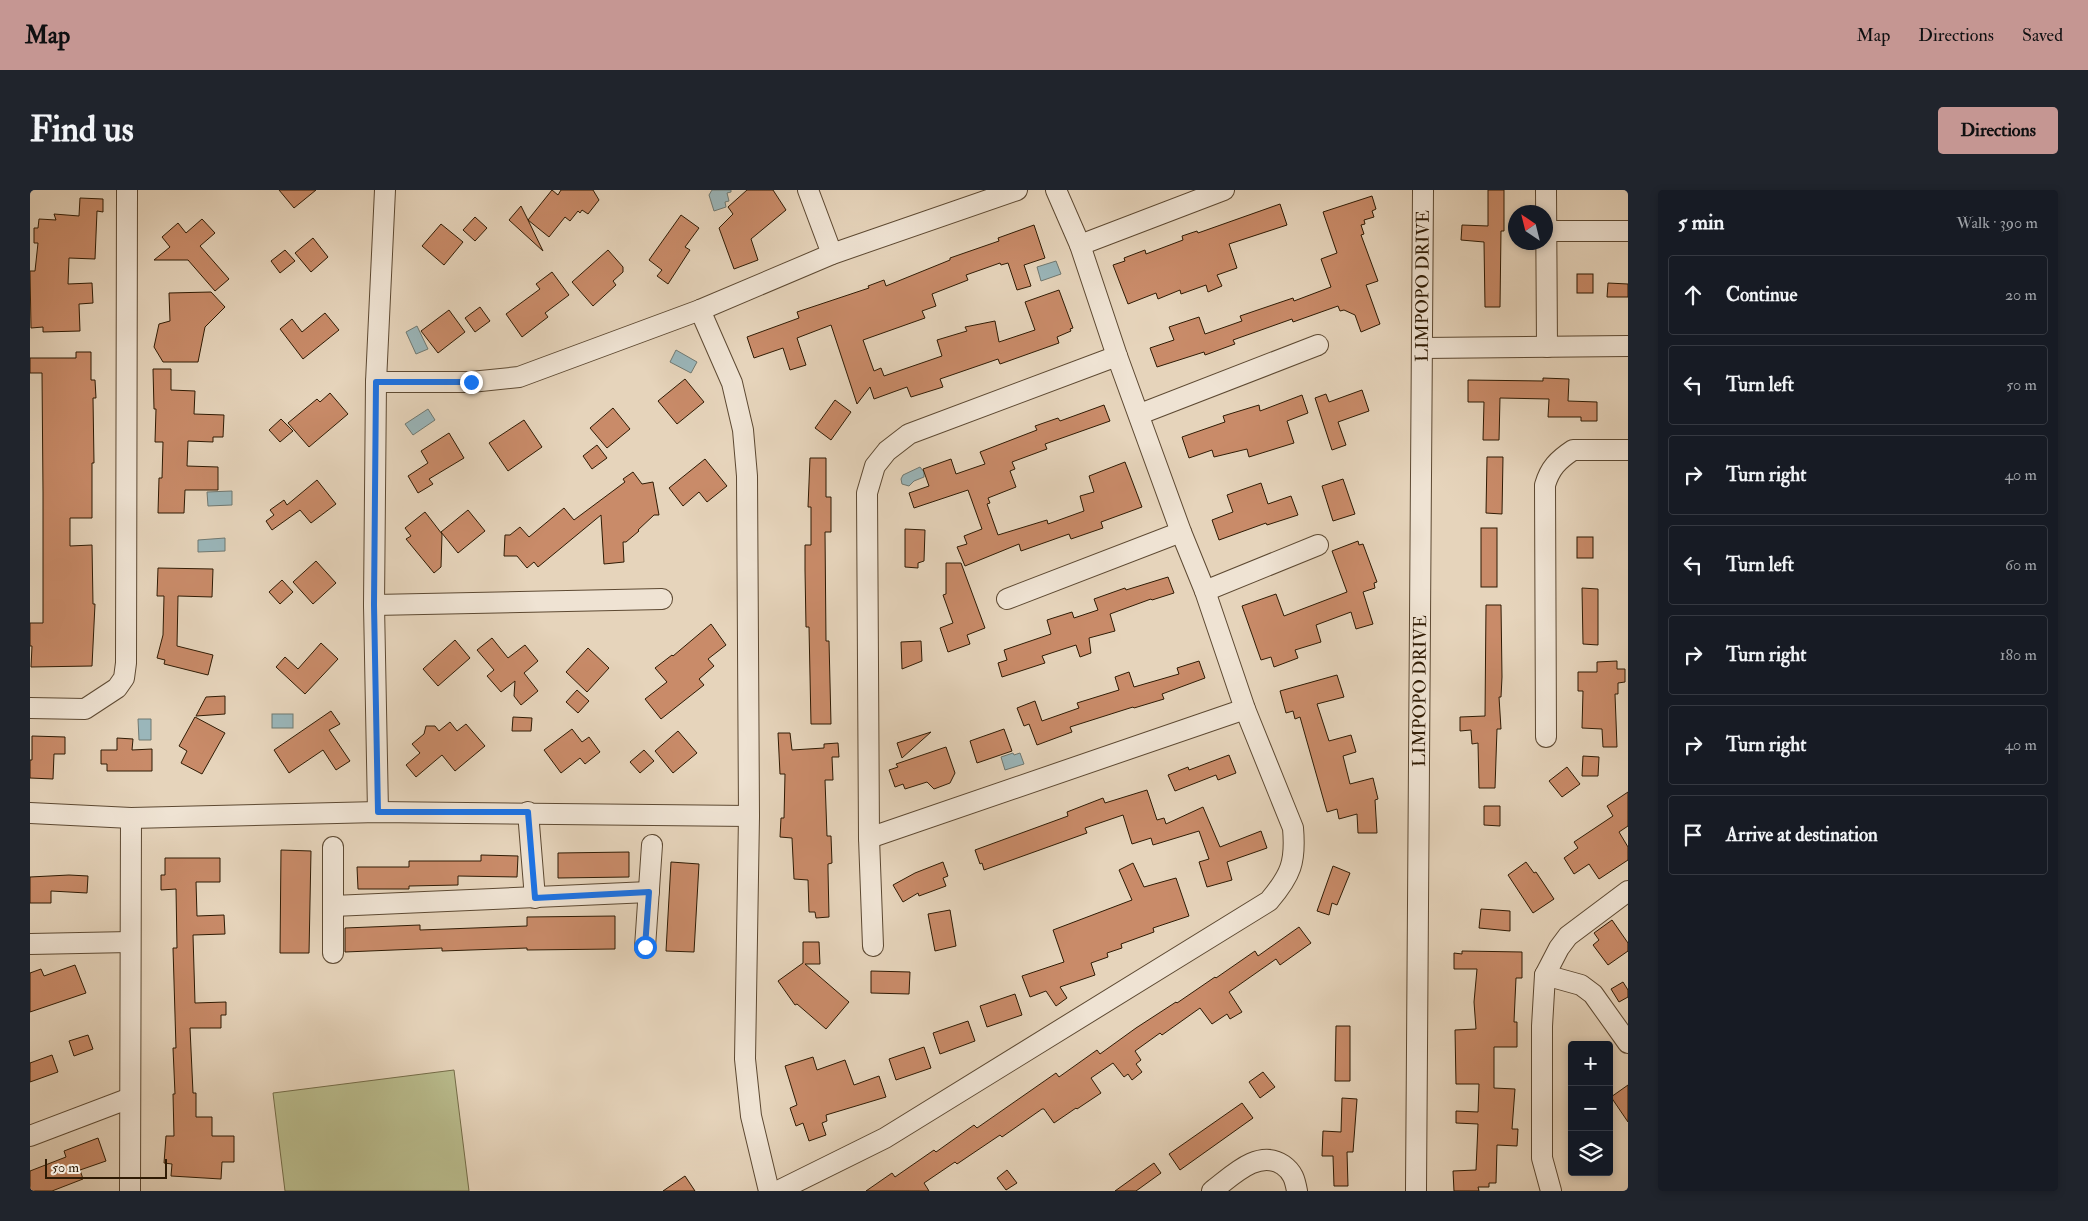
<!DOCTYPE html>
<meta charset="utf-8">
<style>
:root{--surface:#171b24;--page:#20242c;--text:#f1f3f6;--muted:#9ea1a6;--line:#363941;--accent:#c59692}
body{margin:0;font-family:"IM FELL Double Pica",serif;background:var(--page);color:var(--text)}
.controls{position:absolute;right:15px;bottom:15px;display:grid;overflow:hidden;border-radius:5px;box-shadow:0 2px 8px #0003}
.controls button{width:45px;height:45px;display:grid;place-items:center;padding:0;border:0;border-bottom:1px solid var(--line);background:var(--surface);color:var(--text);font:25px sans-serif}
.compass{position:absolute;left:1478px;top:15px;width:45px;height:45px;border-radius:50%;background:var(--surface);box-shadow:0 2px 8px #0003;rotate:325deg}
.scale{position:absolute;left:15px;bottom:12px;width:122px;box-sizing:border-box;padding-left:5px;border:2px solid #2f1b04;border-top:0;font-size:14px;line-height:18px;white-space:nowrap;color:#2f1b04;-webkit-text-stroke:4px #efe3d3;paint-order:stroke}
.stop{position:absolute;width:15px;height:15px;margin:-11px;border:4px solid #1a73e8;border-radius:50%;background:#fff}
.stop.end{background:#1a73e8;border-color:#fff;box-shadow:0 1px 5px #0008}
.list{margin:0;padding:0;list-style:none}
h2{display:flex;justify-content:space-between;align-items:center;height:65px;margin:0;padding:0 20px;font-size:21px}
h2 small{font-size:16px;font-weight:400;color:var(--muted)}
.list li{display:grid;grid-template-columns:32px 1fr auto;gap:15px;align-items:center;box-sizing:border-box;height:80px;margin:0 10px 10px;padding:0 10px;border:1px solid var(--line);border-radius:5px}
.list b{display:block;font-size:19px;white-space:nowrap}
.list em{font-size:16px;font-style:normal;color:var(--muted)}
.icon{flex:none;width:28px;height:28px;fill:none;stroke:currentColor;stroke-width:2;stroke-linecap:round;stroke-linejoin:round}
.map{position:relative;flex:none;width:1598px;height:1001px;overflow:hidden;border-radius:5px}
header{display:flex;align-items:center;gap:30px;box-sizing:border-box;height:70px;padding:0 25px;background:var(--accent);color:#111}
header strong{font-size:24px}
nav{display:flex;gap:28px;margin-inline-start:auto;font-size:18px}
.intro{display:flex;align-items:center;justify-content:space-between;box-sizing:border-box;height:120px;padding:0 30px}
h1{margin:0;font-size:35px}
.button{padding:12px 22px;border-radius:5px;background:var(--accent);color:#111;font-size:18px;font-weight:700}
main{display:flex;gap:30px;padding:0 30px}
aside{flex:1;background:var(--surface);border-radius:5px;box-shadow:0 2px 8px #0003}
.map>svg:first-child{display:block}
.green{fill:#b9bc8d;stroke:#746c48}
.water{fill:#9ab6ba;stroke:#6f7871}
.building{fill:#c98b69;stroke:#2f1b04}
.lines{fill:none;stroke-linecap:round;stroke-linejoin:round}
.minor-casing{stroke:#5d4932;stroke-width:22}
.minor{stroke:#efe3d3;stroke-width:20}
.route{stroke:#1a73e8;stroke-width:6}
.labels{text-anchor:middle;stroke-width:4.5;stroke-linejoin:round;paint-order:stroke}
.street-label{font-size:18px;fill:#2f1b04;stroke:#efe3d3}
</style>
<header>
<strong>Map</strong>
<nav><a>Map</a><a>Directions</a><a>Saved</a></nav>
</header>
<div class="intro"><h1>Find us</h1><a class="button">Directions</a></div>
<main>
<div class="map">
<svg width="1598" height="1001" viewBox="0 0 1598 1001">
<rect width="100%" height="100%" fill="#e6d4bb"/>
<filter id="stains"><feTurbulence type="fractalNoise" baseFrequency=".004" numOctaves="4"/><feColorMatrix values="0 0 0 0 .2 0 0 0 0 .09 0 0 0 0 .02 0 0 0 .5 -.17"/></filter>
<radialGradient id="worn" r=".72"><stop offset=".6" stop-color="#630" stop-opacity="0"/><stop offset="1" stop-color="#630" stop-opacity=".3"/></radialGradient>
<path class="green" d="M424 880 439 1001H255L243 903Z"/>
<g class="water">
<path d="M682 0H701V2L697 3 699 11 695 12 696 17 684 21 679 5Z"/>
<path d="M1026 71 1031 84 1011 91 1007 77Z"/>
<path d="M387 136 398 159 386 164 376 142Z"/>
<path d="M646 160 667 172 661 183 640 172Z"/>
<path d="M398 219 405 230 383 245 375 234Z"/>
<path d="M890 277 894 282V287L884 291 879 296 872 294 871 289 873 285Z"/>
<path d="M202 301V315L178 316 177 302Z"/>
<path d="M195 348V361L168 362V350Z"/>
<rect x="242" y="524" width="21" height="14"/>
<path d="M108 529H121V550H109Z"/>
<path d="M983 563 984 565 990 563 994 574 975 580 971 567Z"/>
</g>
<g class="building">
<path d="M249 0H286L264 18Z"/>
<path d="M522 0 528 5 531 0H563L569 10 558 24 552 20 550 23 548 21 540 31 535 27 519 47 498 30 513 61 479 30 491 16 498 30Z"/>
<path d="M717 0H743L756 20 721 49 728 70 704 79 689 38 703 24 698 17Z"/>
<path d="M1458 0H1474V41H1471L1470 117H1455L1454 52 1431 50 1432 35 1458 36Z"/>
<path d="M1342 6 1346 19 1342 21 1344 27 1334 30 1335 34 1331 35 1334 44 1331 45 1348 91 1336 95 1350 134 1331 142 1325 125 1314 120 1310 121 1308 116 1263 132 1262 129 1203 150 1205 154 1175 165 1174 162 1127 177 1120 158 1144 150 1139 137 1169 127 1175 144 1212 131 1210 126 1263 108 1264 111 1301 97 1291 69 1307 63 1293 22Z"/>
<path d="M50 8 73 9V22L67 21 65 69 39 68 38 94 62 93 63 113 49 114 50 141 13 142V137L1 138 0 81H5L8 53H4V38H8L9 29 26 30 24 24 49 26Z"/>
<path d="M1250 14 1257 35 1199 54 1207 78 1187 85 1192 96 1178 102 1176 95 1151 104 1150 100 1128 109 1126 103 1098 114 1083 75 1095 71 1094 68 1115 60 1116 64 1153 50 1152 46 1167 41 1168 43Z"/>
<path d="M651 25 669 38 655 57 660 60 638 94 627 86 632 80 619 70Z"/>
<path d="M445 27 457 38 445 51 433 40Z"/>
<path d="M172 29 185 43 170 56 199 89 185 101 158 70H124L140 57 132 47 148 33 156 43Z"/>
<path d="M411 34 433 52 414 75 392 56Z"/>
<path d="M1004 35 1015 68 994 75 1001 96 987 100 978 73 971 75 970 73 936 85 938 90 902 104 906 116 892 121 895 128 833 150 844 181 851 178 854 186 912 166 907 150 937 141 935 137 965 131 969 152 1005 140 995 112 1029 100 1043 138 1040 139 1041 141 1027 147 1029 153 970 174 968 169 910 189 913 197 881 207 877 197 844 209 840 197 827 214 801 135 767 148 776 175 760 180 753 158 724 168 717 147 769 128 767 122 839 98 838 96 854 90 856 96 920 70V68L969 51 968 48Z"/>
<path d="M283 48 298 67 281 82 265 63Z"/>
<path d="M255 60 265 71 250 83 241 71Z"/>
<path d="M578 60 593 77V82L583 91 586 95 563 116 542 92Z"/>
<path d="M522 82 539 105 515 123 518 127 492 147 476 124 510 99 506 94Z"/>
<rect x="1547" y="84" width="16" height="19"/>
<path d="M1578 93 1598 94V107H1577Z"/>
<path d="M181 102 195 117 175 137 168 172H133L124 157 129 134 140 131 139 103Z"/>
<path d="M450 117 460 131 445 142 435 128Z"/>
<path d="M419 120 435 142 408 163 391 141Z"/>
<path d="M295 123 309 140 273 169 250 139 262 129 272 142Z"/>
<path d="M46 162H61V190H65L66 208H63L64 273H62V328H40V356L62 355 63 414H65L62 476 1 477 2 456H0V433H13V302L12 183H0V168H46Z"/>
<path d="M123 179H141V200L165 201 164 224 194 225 193 247H183V252L158 251 157 276 188 277V300H155L154 323H128L129 288H132L133 252H125L126 219H124Z"/>
<path d="M1513 188 1539 189 1538 211 1567 212V231H1551V227H1518L1519 209 1470 208 1469 250H1453L1454 212H1438V190L1513 191Z"/>
<path d="M655 189 674 212 647 234 628 211Z"/>
<path d="M1332 200 1339 221 1308 232 1316 255 1302 260 1285 208 1296 204 1299 212Z"/>
<path d="M300 203 318 224 279 257 258 233 287 209 290 212Z"/>
<path d="M1272 205 1278 223 1257 231 1264 253 1219 267 1217 259 1184 267 1182 260 1159 268 1152 247 1195 232 1193 226 1229 215 1230 221Z"/>
<path d="M805 210 821 222 801 250 785 238Z"/>
<path d="M1074 215 1080 231 1015 254 1017 259 982 272 985 279 980 281 986 297 958 308 960 313 957 314 968 345 1017 330 1018 334 1054 321 1050 306 1064 302 1059 286 1095 272 1112 317 1071 332 1073 338 1041 349 1039 344 991 361 989 354 935 376 927 357 937 354 934 346 952 339 938 300 884 318 879 303 899 296 893 279 921 269 926 284 955 274 950 262 1007 240 1005 236 1028 228 1030 231Z"/>
<path d="M583 218 600 239 577 258 560 238Z"/>
<path d="M251 229 263 241 250 252 239 240Z"/>
<path d="M494 230 512 257 478 281 459 253Z"/>
<path d="M419 243 434 268 399 289 403 294 388 303 378 286 398 273 391 261Z"/>
<path d="M567 255 577 268 562 279 553 266Z"/>
<path d="M1457 267H1473L1472 324 1456 323Z"/>
<path d="M780 268H796V307H801V342H795L796 451H799L801 534H781L779 437H776L775 380V355H781V317H778Z"/>
<path d="M675 269 697 296 677 312 669 302 653 316 639 298Z"/>
<path d="M603 282 612 294 623 292 629 325H624L608 340 609 341 596 352H593L594 372 574 374 571 325 508 377 504 372 497 378 487 366H474L475 345H480L490 337 499 347 534 318 544 330 595 292 593 289Z"/>
<path d="M1313 289 1325 324 1303 331 1292 296Z"/>
<path d="M287 290 306 314 281 333 270 320 242 340 236 331 244 325 240 320 254 310 257 315Z"/>
<path d="M1231 293 1238 314 1261 306 1268 325 1237 335 1236 333 1189 350 1182 330 1203 322 1197 305Z"/>
<path d="M438 320 455 341 428 363 411 342Z"/>
<path d="M395 322 412 344 411 377 404 383 376 349 381 346 375 338Z"/>
<rect x="1451" y="338" width="16" height="59"/>
<path d="M875 339 895 340 894 371 888 373V378L875 377Z"/>
<rect x="1547" y="347" width="16" height="21"/>
<path d="M1328 351 1329 355 1333 354 1347 392 1344 393 1345 398 1333 402 1343 434 1326 439 1321 422 1286 435 1291 452 1265 460 1268 468 1244 477 1241 467 1231 470 1212 416 1246 404 1254 426 1317 402 1302 361Z"/>
<path d="M286 371 306 393 283 414 263 392Z"/>
<path d="M916 373H931L955 438 937 445 940 454 918 462 910 438 923 433 913 405 916 404Z"/>
<path d="M128 378 183 379 182 407 148 406 147 456 183 465 178 485 134 474 135 470 127 468 133 445 134 406H127Z"/>
<path d="M1138 387 1144 403 1122 410 1121 409 1080 424 1085 441 1059 448 1061 463 1050 467 1046 455 1012 466 1015 473 972 487 968 473 977 470 974 460 1021 444 1017 430 1042 422 1044 428 1068 420 1064 409 1095 398 1096 400Z"/>
<path d="M252 390 263 402 250 414 239 402Z"/>
<path d="M1552 398 1568 399V455L1553 454Z"/>
<path d="M1456 415H1471L1472 487 1471 507H1469L1471 539H1467L1465 598H1449L1448 553 1442 554 1441 540 1430 541V527L1455 526Z"/>
<path d="M681 434 696 455 678 469 684 476 669 489 674 495 631 529 615 509 637 492 625 478 642 465 643 466Z"/>
<path d="M462 448 478 468 495 455 508 471 494 483 508 501 491 515 484 506 485 491 471 502 457 486 464 480 447 460Z"/>
<path d="M425 450 440 468 408 496 393 479Z"/>
<path d="M891 451 892 471 872 479 871 452Z"/>
<path d="M291 453 308 469 275 504 246 477 255 467 268 479Z"/>
<path d="M558 458 579 478 557 502 536 482Z"/>
<path d="M1169 471 1175 488 1132 504 1134 509 1104 518 1103 517 1040 537 1042 542 1007 555 999 534 994 536 987 518 1005 511 1012 531 1049 518 1047 513 1089 500 1085 487 1099 482 1104 497 1149 484 1147 478Z"/>
<path d="M1587 471V479H1595V492L1588 493V504H1585L1587 557H1573L1572 539 1552 538 1553 501H1548V482H1567V472Z"/>
<path d="M1307 485 1314 507 1287 514 1299 551 1321 545 1326 562 1313 566 1320 594 1343 588 1348 609 1345 610 1347 643H1328L1327 624 1309 629 1307 619 1297 622 1270 527 1265 529 1263 521 1256 523 1250 501Z"/>
<path d="M547 500 559 511 548 523 536 512Z"/>
<path d="M195 506V524L166 526 176 507Z"/>
<path d="M301 521 310 534 299 540 320 571 306 580 293 560 259 583 244 560Z"/>
<path d="M165 527 195 543 172 584 151 573 157 561 149 556Z"/>
<path d="M483 527 502 528 501 541H482Z"/>
<path d="M420 532 427 541 436 534 455 556 425 581 412 565 386 587 376 575 390 563 382 554 394 544 396 536H405L409 541Z"/>
<path d="M542 539 552 552 559 547 570 562 555 574 550 568 531 583 514 560Z"/>
<path d="M974 539 982 561 947 573 940 551Z"/>
<path d="M648 541 667 563 643 583 625 561Z"/>
<path d="M901 542 872 568 867 553Z"/>
<path d="M748 543H760L762 560 794 558V554L808 553 809 567H802L803 590H795L797 646H801L802 673 798 674V680L799 727 786 728 785 722H779L778 690 764 689 762 648 750 647 751 628H754L755 584H750Z"/>
<path d="M2 546 35 547V564H24L23 589 0 588V570H2Z"/>
<path d="M87 548 103 549 102 560 122 559V581H77V574H71V560H87Z"/>
<path d="M916 557 925 583 920 593 904 599 897 592 875 599 873 594 865 597 859 580 868 577 866 574Z"/>
<path d="M614 560 624 571 610 583 600 572Z"/>
<path d="M1199 565 1206 583 1188 590 1186 585 1145 601 1138 585 1158 577 1159 580Z"/>
<path d="M1553 566 1569 567 1568 586H1552Z"/>
<path d="M1537 577 1550 594 1532 607 1519 591Z"/>
<path d="M1117 600 1127 630 1134 628 1136 634 1173 617 1190 657 1231 641 1237 658 1197 672 1202 690 1177 697 1169 672 1179 669 1169 641 1123 655 1121 648 1102 654 1093 625 1055 638 1057 643 954 680 952 673 950 674 945 660 1038 626 1037 622 1073 608 1075 613Z"/>
<path d="M1598 602V636L1589 642 1598 657V670L1569 689 1559 674 1544 684 1534 668 1548 658 1544 652 1583 626 1577 616Z"/>
<path d="M1454 616H1470V636L1454 635Z"/>
<path d="M251 660 281 661 279 763H250Z"/>
<path d="M599 662V687L528 688V663Z"/>
<path d="M451 665 488 666 487 687 428 686V695L379 696V699H328L327 677H379V671H451Z"/>
<path d="M135 668H190V692H166L167 726 194 725 195 744 163 745 165 813 196 812V825H191V838H160L163 903H166V927H182V946H204V972H192L191 989 141 986 142 974 134 973 136 946H144L143 904H145L143 858H146L143 758H147L146 699 131 700V685H135Z"/>
<path d="M641 672 669 674 664 762 636 761Z"/>
<path d="M913 672 918 686 913 688 916 696 889 706 888 703 873 712 863 695 885 683Z"/>
<path d="M1496 672 1504 683 1506 682 1524 709 1503 723 1478 685Z"/>
<path d="M1103 673 1114 697 1146 688 1159 726 1123 738 1124 742 1091 754 1092 758 1077 763 1078 767 1061 773 1065 785 1030 797 1037 808 1026 816 1016 801 1000 807 992 786 1034 772 1023 740 1102 710 1089 680Z"/>
<path d="M1303 676 1320 683 1307 715 1302 713 1299 725 1287 721Z"/>
<path d="M39 685 58 686 57 703 21 701V713H0V687Z"/>
<path d="M1451 719 1480 721V741L1449 738Z"/>
<path d="M920 720 926 756 905 761 898 724Z"/>
<path d="M585 726V759L497 760V758L412 761V758L315 762V738L390 735V740L497 736V727Z"/>
<path d="M1582 730 1598 753V761L1578 775 1563 755 1569 750 1564 743Z"/>
<path d="M1269 737 1281 753 1250 775 1246 769 1199 802 1212 822 1200 829 1197 824 1182 834 1170 818 1132 845 1130 843 1105 861 1111 870 1106 874 1112 882 1102 890 1098 884 1094 887 1083 873 1061 888 1071 903 1047 919 1046 918 1024 933 1014 919H1012L972 947 970 945 927 974 925 972 894 993 899 1001H836L862 983 865 987 904 960 906 962 944 935 947 938 1026 883 1029 887 1067 860 1070 864 1106 838 1146 812 1147 813 1185 787 1186 788 1225 761 1228 766Z"/>
<path d="M773 752H789L790 774H775L819 812 796 839 767 814 765 815 748 791 773 773Z"/>
<path d="M1432 761 1492 762V788H1486L1484 832H1487V857H1464V898L1485 899 1482 939H1488L1487 956 1467 955 1466 993H1459V997H1448L1449 1001H1424L1423 981 1446 980 1448 934 1426 933V921L1448 922 1449 894H1426L1425 840 1446 839 1444 812 1447 779H1424V763L1432 764Z"/>
<path d="M45 775 56 803 0 822V783L11 779 14 786Z"/>
<path d="M841 781 880 782 879 804 841 803Z"/>
<path d="M1593 792 1598 800V807L1589 812 1581 799Z"/>
<path d="M985 804 992 825 957 837 950 816Z"/>
<path d="M938 831 945 851 910 864 903 843Z"/>
<path d="M1306 836H1320V891H1305Z"/>
<path d="M58 845 63 859 44 866 39 851Z"/>
<path d="M894 857 901 878 866 890 859 869Z"/>
<path d="M22 865 28 882 0 892V873Z"/>
<path d="M783 867 787 880 815 870 824 895 849 886 856 907 796 925 797 931 792 933 796 945 779 951 773 933 766 936 760 918 767 915 755 876Z"/>
<path d="M1233 882 1245 897 1230 908 1219 892Z"/>
<path d="M1598 895V932L1581 907Z"/>
<path d="M1312 908 1327 909 1323 962H1317L1318 996H1304L1303 966H1292L1293 941 1311 942Z"/>
<path d="M1212 913 1223 928 1150 980 1139 964Z"/>
<path d="M68 948 76 971 50 980 53 989 22 1001H0V981L36 967 34 961Z"/>
<path d="M1124 973 1131 983 1106 1001H1085Z"/>
<path d="M977 980 987 993 976 1000 967 988Z"/>
<path d="M655 986 665 1001H633Z"/>
</g>
<g class="lines">
<g class="minor-casing">
<g id="minor">
<path d="M778 0 802 64"/>
<path d="M1516 0 1517 157"/>
<path d="M1517 41H1598"/>
<path d="M1050 55 1194 0"/>
<path d="M670 120 702 193 713 240 717 286 719 626 715 869 721 926 739 1001"/>
<path d="M1392 158 1598 156"/>
<path d="M346 192H441L489 187 670 120 802 64 987 0"/>
<path d="M1110 224 1288 155"/>
<path d="M1175 401 1288 355"/>
<path d="M977 409 1151 342"/>
<path d="M344 415 632 409"/>
<path d="M0 518 55 519 87 498 94 488 96 473 97 0"/>
<path d="M1516 547 1515 295C1520 278 1528 270 1543 260H1598"/>
<path d="M348 622 344 415 346 192 355 0"/>
<path d="M498 622 505 708"/>
<path d="M0 623 101 628 348 622 719 626"/>
<path d="M839 648 1215 519"/>
<path d="M303 716 619 702"/>
<path d="M0 754 100 752"/>
<path d="M843 756 839 648 837 303 845 276 857 261 879 244 1087 166"/>
<path d="M615 757 622 655"/>
<path d="M303 763V657"/>
<path d="M1515 785 1551 795 1563 804 1598 853"/>
<path d="M0 946 100 908"/>
<path d="M100 1001 101 628"/>
<path d="M748 1001 855 948 1239 711C1261 685 1266 672 1263 638L1215 519 1175 401 1151 342 1087 166 1050 55 1026 0"/>
<path d="M1182 1001C1201 987 1228 958 1253 975 1263 982 1265 990 1267 1001"/>
<path id="s1" d="M1386 1001 1393 0"/>
<path d="M1521 1001 1512 968V836L1515 785 1529 758 1538 746 1598 701"/>
</g>
</g>
<use href="#minor" class="minor"/>
</g>
<g class="lines">
<path class="route" d="M441 192H346L344 415 348 622H498L505 708 619 702 615 757"/>
</g>
<g class="labels">
<g class="street-label">
<text dy="6" stroke="none"><textPath href="#s1" startOffset="905">LIMPOPO DRIVE</textPath></text>
<text dy="6" stroke="none"><textPath href="#s1" startOffset="500">LIMPOPO DRIVE</textPath></text>
</g>
</g>
<rect width="100%" height="100%" filter="url(#stains)"/>
<rect width="100%" height="100%" fill="url(#worn)"/>
</svg>
<div class="controls">
<button>+</button>
<button>−</button>
<button><svg class="icon" aria-label="layers" viewBox="0 0 24 24"><path d="M12 4l9 5-9 5-9-5zM3 14l9 5 9-5"/></svg></button>
</div>
<svg class="compass" viewBox="-18 -18 36 36"><path d="M0-13l5 13h-10z" fill="#e53935"/><path d="M0 13l5-13h-10z" fill="#9ea1a6"/></svg>
<div class="scale">50 m</div>
<div class="stop" style="left:615px;top:757px"></div>
<div class="stop end" style="left:441px;top:192px"></div>
</div>
<aside>
<h2>5 min<small>Walk · 390 m</small></h2>
<ul class="list">
<li><svg class="icon" aria-label="ahead" viewBox="0 0 24 24"><path d="M12 20V5M6 11l6-6 6 6"/></svg><div><b>Continue</b></div><em>20 m</em></li>
<li><svg class="icon" aria-label="left" viewBox="0 0 24 24"><path d="M17 20v-9H6M10 6l-5 5 5 5"/></svg><div><b>Turn left</b></div><em>50 m</em></li>
<li><svg class="icon" aria-label="right" viewBox="0 0 24 24"><path d="M7 20v-9h11M14 6l5 5-5 5"/></svg><div><b>Turn right</b></div><em>40 m</em></li>
<li><svg class="icon" aria-label="left" viewBox="0 0 24 24"><path d="M17 20v-9H6M10 6l-5 5 5 5"/></svg><div><b>Turn left</b></div><em>60 m</em></li>
<li><svg class="icon" aria-label="right" viewBox="0 0 24 24"><path d="M7 20v-9h11M14 6l5 5-5 5"/></svg><div><b>Turn right</b></div><em>180 m</em></li>
<li><svg class="icon" aria-label="right" viewBox="0 0 24 24"><path d="M7 20v-9h11M14 6l5 5-5 5"/></svg><div><b>Turn right</b></div><em>40 m</em></li>
<li><svg class="icon" aria-label="arrive" viewBox="0 0 24 24"><path d="M6 21V4h12l-3 4 3 4H6"/></svg><div><b>Arrive at destination</b></div></li>
</ul>
</aside>
</main>
